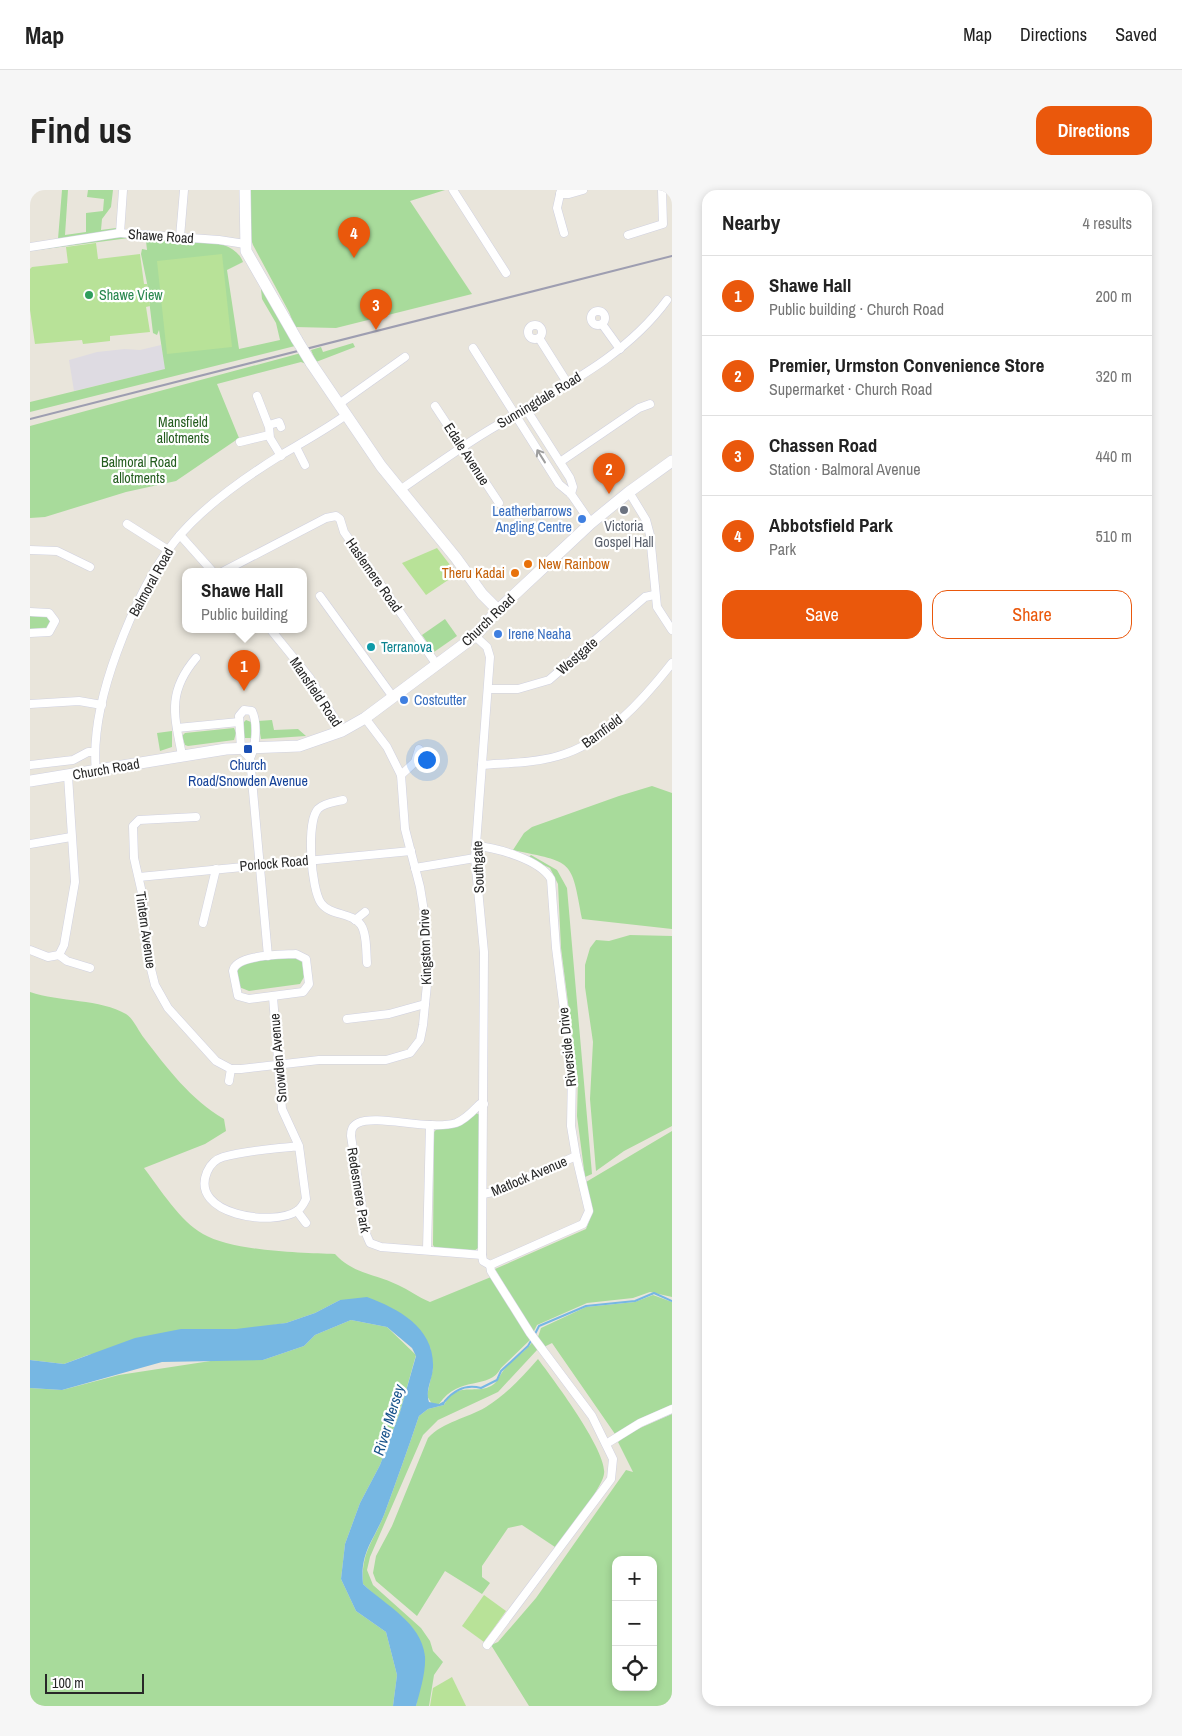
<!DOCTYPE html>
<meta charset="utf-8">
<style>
:root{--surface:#fff;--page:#f6f6f6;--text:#222;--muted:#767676;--line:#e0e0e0;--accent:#ea580c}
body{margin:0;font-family:"Archivo Narrow",sans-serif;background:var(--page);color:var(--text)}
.controls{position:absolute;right:15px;bottom:15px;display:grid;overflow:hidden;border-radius:10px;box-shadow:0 2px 8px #0003}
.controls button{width:45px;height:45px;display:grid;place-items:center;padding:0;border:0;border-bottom:1px solid var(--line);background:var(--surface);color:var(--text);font:25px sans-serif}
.scale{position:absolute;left:15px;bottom:12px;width:99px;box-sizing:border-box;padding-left:5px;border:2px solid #282828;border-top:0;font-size:14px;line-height:18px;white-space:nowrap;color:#282828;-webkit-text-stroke:4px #fff;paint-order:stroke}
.you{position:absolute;left:396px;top:569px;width:18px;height:18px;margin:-12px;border:4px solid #fff;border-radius:50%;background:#1a73e8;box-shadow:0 0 0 8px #1a73e833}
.badge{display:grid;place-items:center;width:32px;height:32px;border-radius:50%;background:var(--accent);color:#fff;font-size:16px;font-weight:700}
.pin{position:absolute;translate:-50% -41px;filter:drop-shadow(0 1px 2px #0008)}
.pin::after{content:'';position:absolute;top:26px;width:18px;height:15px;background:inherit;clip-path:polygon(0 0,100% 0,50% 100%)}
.popup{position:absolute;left:152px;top:378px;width:125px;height:65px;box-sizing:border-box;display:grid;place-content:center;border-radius:10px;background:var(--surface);filter:drop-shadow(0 1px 4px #0005);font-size:16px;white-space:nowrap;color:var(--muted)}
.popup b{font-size:19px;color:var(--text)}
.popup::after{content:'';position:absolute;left:50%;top:100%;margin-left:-10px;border:10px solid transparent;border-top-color:var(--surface)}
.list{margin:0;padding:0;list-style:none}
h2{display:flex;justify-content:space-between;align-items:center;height:65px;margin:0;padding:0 20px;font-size:21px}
h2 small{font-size:16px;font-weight:400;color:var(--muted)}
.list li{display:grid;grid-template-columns:32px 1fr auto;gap:15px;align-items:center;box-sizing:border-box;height:80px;padding:0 20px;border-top:1px solid var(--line)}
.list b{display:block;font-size:19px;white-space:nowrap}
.list p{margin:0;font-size:16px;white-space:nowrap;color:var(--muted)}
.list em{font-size:16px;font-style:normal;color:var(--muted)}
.actions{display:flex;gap:10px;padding:15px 20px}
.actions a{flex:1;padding:11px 0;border:1px solid var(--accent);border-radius:15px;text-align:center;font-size:18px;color:var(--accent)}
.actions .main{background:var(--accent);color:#fff}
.icon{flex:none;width:28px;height:28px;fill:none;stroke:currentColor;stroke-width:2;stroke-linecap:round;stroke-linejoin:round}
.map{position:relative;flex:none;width:642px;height:1516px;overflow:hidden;border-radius:15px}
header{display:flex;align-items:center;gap:30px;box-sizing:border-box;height:70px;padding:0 25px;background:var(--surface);border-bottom:1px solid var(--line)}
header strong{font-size:24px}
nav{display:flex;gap:28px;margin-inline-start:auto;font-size:18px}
.intro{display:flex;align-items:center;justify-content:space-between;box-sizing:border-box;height:120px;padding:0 30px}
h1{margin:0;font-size:35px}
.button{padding:12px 22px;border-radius:15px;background:var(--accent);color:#fff;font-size:18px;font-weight:700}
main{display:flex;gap:30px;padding:0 30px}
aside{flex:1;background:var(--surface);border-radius:15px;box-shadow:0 2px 8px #0003}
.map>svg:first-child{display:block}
.industrial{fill:#dedbe2}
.green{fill:#a8db9b;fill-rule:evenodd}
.pitch{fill:#b8e298}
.water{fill:#76b7e3}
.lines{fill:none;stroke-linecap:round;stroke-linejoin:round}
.stream{stroke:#76b7e3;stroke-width:2}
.street-casing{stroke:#d0d1e0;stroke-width:9}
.secondary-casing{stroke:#d0d1e0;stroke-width:12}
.street{stroke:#fff;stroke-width:8}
.secondary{stroke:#fff;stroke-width:11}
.rail{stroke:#9e9eb1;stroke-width:2}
.secondary-bridge-casing{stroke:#d0d1e0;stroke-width:12;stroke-linecap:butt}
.secondary-bridge{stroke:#fff;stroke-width:11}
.oneway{stroke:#9e9e9e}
.leisure-dot{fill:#2e9e5b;stroke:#fff;stroke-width:2}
.worship-dot{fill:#6b7280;stroke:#fff;stroke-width:2}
.shop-dot{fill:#3f7fe0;stroke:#fff;stroke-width:2}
.food-dot{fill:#e8710a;stroke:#fff;stroke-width:2}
.culture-dot{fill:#0f9aa8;stroke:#fff;stroke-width:2}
.transit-dot{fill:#1a4fb4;stroke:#fff;stroke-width:2}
.labels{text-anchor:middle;stroke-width:4.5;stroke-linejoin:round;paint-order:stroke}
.street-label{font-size:14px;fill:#282828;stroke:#fff}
.leisure-label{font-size:14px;fill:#27864d;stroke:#fff;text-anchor:start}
.park-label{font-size:14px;fill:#245d1f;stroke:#fff}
.shop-label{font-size:14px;fill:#366cbe;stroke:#fff;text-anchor:start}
.worship-label{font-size:14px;fill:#5b616d;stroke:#fff}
.food-label{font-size:14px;fill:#c56008;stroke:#fff;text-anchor:start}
.culture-label{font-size:14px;fill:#0d838f;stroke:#fff;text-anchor:start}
.transit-label{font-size:14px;fill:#164399;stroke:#fff}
.water-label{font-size:15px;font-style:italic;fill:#19548b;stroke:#fff}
</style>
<header>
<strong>Map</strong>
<nav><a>Map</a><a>Directions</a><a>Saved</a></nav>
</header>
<div class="intro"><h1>Find us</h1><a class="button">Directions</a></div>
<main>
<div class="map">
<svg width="642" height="1516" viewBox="0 0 642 1516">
<rect width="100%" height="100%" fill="#e9e5db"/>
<path class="industrial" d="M131 155 136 179 44 201 39 170 67 162 95 159 110 160Z"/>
<g class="green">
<path d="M32 0H38L35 45 56 42V23L73 21 74 9 57 7 58 0H83L81 17 72 29 71 40 86 38 88 40 28 49Z"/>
<path d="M219 0H415L380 11 442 104 306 138 265 137 259 122 223 55 220 46Z"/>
<path d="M90 45 99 48 0 61V59Z"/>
<path d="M128 48C152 50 203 45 213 72L197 80 209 159 250 150 246 133 232 109 231 99 232 98 265 156 0 222V212L135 179 129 140 127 145 123 143 117 93 111 64 112 59 117 60 116 51Z"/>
<path d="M323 153 325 157 286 172 281 160 291 157 293 162Z"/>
<path d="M271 163 279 175 271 172 187 194 209 248 146 291 96 302 15 327 0 328V236Z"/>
<path d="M0 424H15L22 429 18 439 0 440Z"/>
<path d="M415 429 427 446 404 462 392 445Z"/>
<path d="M216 530 221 532 222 548H214L213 533Z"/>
<path d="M242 530 244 540 268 539 276 546 231 549 228 531Z"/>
<path d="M204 538 206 543 204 550 158 556 155 555 152 546 155 543Z"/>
<path d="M142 541V557L130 561 127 543Z"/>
<path d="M622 596 642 603V739L552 729C541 668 543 673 483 660L494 643 502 637 589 606Z"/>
<path d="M501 665 527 680 537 698 562 984 555 987 547 926 548 890 531 758 528 694 520 678 498 668Z"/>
<path d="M600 745 642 746V936L594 961 566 981 560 909 563 852 555 797V775L560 758 566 750 579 751Z"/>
<path d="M265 766 272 771 274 787 270 794 219 801 209 797 206 775 209 773Z"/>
<path d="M0 802C29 812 71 809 96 824 103 828 109 842 114 848 137 878 161 910 194 929L196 941 175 954 114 978C130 999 150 1031 173 1044 202 1061 271 1063 305 1064 323 1084 346 1084 368 1095 379 1100 388 1107 400 1112L461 1087 501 1149 471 1178C459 1201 430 1184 409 1214H402L397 1206 403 1178 400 1157 310 1110 285 1123 256 1133 58 1165 34 1174 0 1170Z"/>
<path d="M446 923 450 925 448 1058 444 1061 405 1058 403 1055 404 942C414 931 434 935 446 923Z"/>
<path d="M642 941V1107L620 1102 603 1108 557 1113 507 1135 503 1143 465 1079 556 1039 563 1021 556 992Z"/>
<path d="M623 1105 642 1112V1216L585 1244 522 1153 514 1157 507 1150 511 1138 556 1117 605 1112Z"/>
<path d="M321 1130 357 1137 386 1165 370 1222 350 1275 330 1313 315 1354 311 1389 326 1421 356 1442 367 1485 363 1516H0V1198L32 1200 89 1185 187 1170H233L274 1156 285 1145Z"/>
<path d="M503 1151 508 1157 507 1160 468 1202 408 1230 393 1245 340 1367 337 1380 343 1395 391 1438 400 1451 403 1461 413 1472 404 1485 399 1516H386L395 1466 348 1408 333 1394C331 1362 343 1352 354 1325 366 1292 378 1259 389 1226L398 1219 414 1215C427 1190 444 1205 461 1196 468 1192 468 1188 473 1181 481 1169 495 1163 503 1151Z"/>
<path d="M508 1169C523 1189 578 1262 574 1284 572 1299 536 1343 525 1357L492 1335 478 1338 452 1376V1387L460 1393 452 1404 415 1381 387 1426 346 1391 343 1383 346 1366 362 1336 398 1248C414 1231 436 1229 456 1217 476 1205 492 1187 508 1169Z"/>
<path d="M642 1224V1516H499L461 1455 468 1452 506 1408 596 1280 603 1282 588 1252 601 1242ZM586 1370H623V1497H586Z"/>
</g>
<g class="pitch">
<path d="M66 53 68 69 110 64 114 94H117L120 116 116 117 120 142 80 146V151L53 154 52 150 5 154 0 120V79L2 77 38 73 36 57Z"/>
<path d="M192 64 202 157 137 164 127 71Z"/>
<path d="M407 358 427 384 396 405 372 373Z"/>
<path d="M454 1405 476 1421 454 1452 432 1436Z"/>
<path d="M422 1487 436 1516H400L403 1498Z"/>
</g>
<path class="water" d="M337 1107C369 1119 405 1138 403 1178 402 1191 395 1200 399 1212L409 1214 416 1210 414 1215 398 1219 389 1226C378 1259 366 1292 354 1325 343 1352 330 1362 333 1394 355 1415 391 1432 395 1466 396 1482 390 1501 386 1516H363L367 1485 356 1442 326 1421 311 1389 315 1354 330 1313 350 1275 370 1222 386 1166 382 1158 357 1137 321 1130 285 1145 274 1156 233 1170 132 1172 32 1200 0 1198V1170L34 1174 105 1148 151 1139H206L256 1133 285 1123 310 1110Z"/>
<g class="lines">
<g class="stream">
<path d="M505 1144 509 1136 556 1116 605 1111 624 1103 642 1111"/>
<path d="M415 1211C425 1199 436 1194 451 1198L467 1190 471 1181 498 1156 502 1149"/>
</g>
<g class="street-casing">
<g id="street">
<path d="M93 0 90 43 189 50 215 54"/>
<path d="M423 0 476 83"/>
<path d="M531 0 527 18 534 43"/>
<path d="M530 4H539L553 0"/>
<path d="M598 45 633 34 632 0"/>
<path d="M150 47 154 0"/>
<path d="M0 57 90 43"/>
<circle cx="568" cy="128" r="7"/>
<path d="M572 134 590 159"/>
<circle cx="505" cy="142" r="7"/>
<path d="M509 148 538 194"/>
<path d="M443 158 529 294 541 304 561 333"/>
<path d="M227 206 239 237 240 248 251 266"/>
<path d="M309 214 375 167"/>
<path d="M405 216 469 313"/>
<path d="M496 219 540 288 543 297 541 304"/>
<path d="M239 235 249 232 251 237"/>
<path d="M210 252 239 245"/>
<path d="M266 257 275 275"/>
<path d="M530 272 609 218 620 214"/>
<path d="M370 300C402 278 433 255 466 236 527 199 594 169 637 110"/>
<path d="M599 302 616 330 620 345 627 417 642 440"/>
<path d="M97 334 138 360"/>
<path d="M150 345 183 382"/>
<path d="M0 360 27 361 60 377"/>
<path d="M192 382 296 328 306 326 310 329 314 342 407 475"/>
<path d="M290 406 363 507"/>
<path d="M0 422 19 423 25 431 19 442 0 443"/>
<path d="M241 440 280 488 312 541"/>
<path d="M445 446 457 457 460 467 445 668 454 762 452 1065 453 1071 460 1075"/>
<path d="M458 499H488L519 490 615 407 624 405"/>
<path d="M0 514 49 511 72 515"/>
<path d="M147 538 209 532"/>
<path d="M152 565C144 525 137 502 166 468"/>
<path d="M220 568 211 559 209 526 214 520 222 521C228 534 226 556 220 568L238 766"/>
<path d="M0 575 43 570 58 562H65"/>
<path d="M452 575C477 573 504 573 528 566 575 553 613 510 642 473"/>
<path d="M66 582C62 542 73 500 87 462 101 424 119 383 145 351 172 317 214 288 251 265 273 252 295 240 316 225"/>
<path d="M371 585 385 572 389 559"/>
<path d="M313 610C305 612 294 613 288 619 276 632 281 699 291 713 300 726 322 722 331 735 337 744 336 762 337 773"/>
<path d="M166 627 109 630 103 636 104 668 112 703 117 763 125 795 138 818 186 871 201 879H211L289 870H356L380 863 390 850 393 835 398 784 396 734 390 697 375 639 371 585 357 557 335 528"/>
<path d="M0 654 41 647"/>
<path d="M447 656C468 658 510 670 521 689L526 758 542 882 541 936 546 966 559 1021 553 1034 460 1075"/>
<path d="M385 678 445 668"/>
<path d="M109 687 381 661"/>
<path d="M325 730 335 722"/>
<path d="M173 733 186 679"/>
<path d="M0 760 18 767 29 765"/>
<path d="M266 764 276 769 279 794 273 802 219 809 208 806 203 781C206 764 252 765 266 764Z"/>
<path d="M29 765 34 755 45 692 38 586"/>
<path d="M29 765 37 771 60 778"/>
<path d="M243 807 252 919 269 956 276 1009C274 1013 272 1018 267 1021 243 1037 159 1025 177 982 180 975 186 969 193 967 217 960 244 959 269 956"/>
<path d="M317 829 359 824 395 814"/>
<path d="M199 891 201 879"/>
<path d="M453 1004 468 1001 546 966"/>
<path d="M267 1021 276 1033"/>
<path d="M397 1060 400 935"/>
<path d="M452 1065 351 1057 340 1053 336 1044 321 946C321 940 322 936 328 933 347 924 399 941 426 933 435 930 443 921 450 914H454"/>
<path d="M576 1254 610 1233 642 1219"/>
<path d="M457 1455 581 1289 583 1269 562 1226 500 1143 461 1081 460 1075"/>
</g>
</g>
<g class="secondary-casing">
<g id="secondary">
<path d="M215 0 216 61 267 150"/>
<path d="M281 173 351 276 426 368 452 404 468 420"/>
<path d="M0 591 196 559 269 556 312 541 335 528 445 446 468 420 561 333 599 302 642 271"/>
</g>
</g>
<use href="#street" class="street"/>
<use href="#secondary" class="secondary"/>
<path class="rail" d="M0 229 642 66"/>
<g class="secondary-bridge-casing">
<path id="secondary-bridge" d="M267 150 281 173"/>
</g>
<use href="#secondary-bridge" class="secondary-bridge"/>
</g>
<defs><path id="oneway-shaft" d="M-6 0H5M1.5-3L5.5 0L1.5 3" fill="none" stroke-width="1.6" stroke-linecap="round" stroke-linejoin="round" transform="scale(1.25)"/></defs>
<use class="oneway" href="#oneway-shaft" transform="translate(511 266) rotate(-122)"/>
<circle class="leisure-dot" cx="59" cy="105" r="5"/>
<circle class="worship-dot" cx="594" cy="320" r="5"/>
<g class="shop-dot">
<circle cx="552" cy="329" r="5"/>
<circle cx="468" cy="444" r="5"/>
<circle cx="374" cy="510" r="5"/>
</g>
<g class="food-dot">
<circle cx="498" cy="374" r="5"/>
<circle cx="485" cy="383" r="5"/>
</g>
<circle class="culture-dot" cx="341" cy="457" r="5"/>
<rect class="transit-dot" x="213" y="554" width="10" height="10" rx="2.5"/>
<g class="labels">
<g class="street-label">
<text transform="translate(131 46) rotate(4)" y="5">Shawe Road</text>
<text transform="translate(509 210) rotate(-31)" y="5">Sunningdale Road</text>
<text transform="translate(437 264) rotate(57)" y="5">Edale Avenue</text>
<text transform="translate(344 385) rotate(55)" y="5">Haslemere Road</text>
<text transform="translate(121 392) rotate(-61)" y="5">Balmoral Road</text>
<text transform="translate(458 430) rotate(-44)" y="5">Church Road</text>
<text transform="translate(547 466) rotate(-41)" y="5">Westgate</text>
<text transform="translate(286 502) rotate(56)" y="5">Mansfield Road</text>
<text transform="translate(572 541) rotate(-36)" y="5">Barnfield</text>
<text transform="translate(76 579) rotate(-10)" y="5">Church Road</text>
<text transform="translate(244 673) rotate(-5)" y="5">Porlock Road</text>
<text transform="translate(448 677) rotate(-92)" y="5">Southgate</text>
<text transform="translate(116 740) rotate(82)" y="5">Tintern Avenue</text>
<text transform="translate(395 757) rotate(-92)" y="5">Kingston Drive</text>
<text transform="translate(537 857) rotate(-96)" y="5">Riverside Drive</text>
<text transform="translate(248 868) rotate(-95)" y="5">Snowden Avenue</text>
<text transform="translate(499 986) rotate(-23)" y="5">Matlock Avenue</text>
<text transform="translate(329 1000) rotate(81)" y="5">Redesmere Park</text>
</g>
<g class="leisure-label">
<text x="69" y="110">Shawe View</text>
</g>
<g class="park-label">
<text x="153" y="237">Mansfield<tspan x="153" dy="16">allotments</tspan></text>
<text x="109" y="277">Balmoral Road<tspan x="109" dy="16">allotments</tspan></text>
</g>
<g class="shop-label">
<text x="542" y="326" text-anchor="end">Leatherbarrows<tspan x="542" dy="16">Angling Centre</tspan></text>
<text x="478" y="449">Irene Neaha</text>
<text x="384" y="515">Costcutter</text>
</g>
<g class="worship-label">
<text x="594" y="341">Victoria<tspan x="594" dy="16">Gospel Hall</tspan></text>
</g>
<g class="food-label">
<text x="508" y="379">New Rainbow</text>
<text x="475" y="388" text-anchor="end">Theru Kadai</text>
</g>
<g class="culture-label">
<text x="351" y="462">Terranova</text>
</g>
<g class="transit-label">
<text x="218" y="580">Church<tspan x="218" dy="16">Road/Snowden Avenue</tspan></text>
</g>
<g class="water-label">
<text transform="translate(359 1230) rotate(-73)" y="5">River Mersey</text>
</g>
</g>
</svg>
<div class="controls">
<button>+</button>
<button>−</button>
<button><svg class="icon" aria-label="locate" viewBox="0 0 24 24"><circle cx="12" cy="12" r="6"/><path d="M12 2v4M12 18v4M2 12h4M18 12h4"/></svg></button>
</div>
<div class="scale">100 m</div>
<div class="you"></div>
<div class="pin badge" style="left:214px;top:501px">1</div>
<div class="popup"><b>Shawe Hall</b>Public building</div>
<div class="pin badge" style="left:579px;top:304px">2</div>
<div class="pin badge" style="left:346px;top:140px">3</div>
<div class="pin badge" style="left:324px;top:68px">4</div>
</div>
<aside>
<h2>Nearby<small>4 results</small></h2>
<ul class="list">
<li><span class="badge">1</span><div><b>Shawe Hall</b><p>Public building · Church Road</p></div><em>200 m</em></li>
<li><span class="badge">2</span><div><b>Premier, Urmston Convenience Store</b><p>Supermarket · Church Road</p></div><em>320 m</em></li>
<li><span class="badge">3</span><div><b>Chassen Road</b><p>Station · Balmoral Avenue</p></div><em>440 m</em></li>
<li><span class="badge">4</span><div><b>Abbotsfield Park</b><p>Park</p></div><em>510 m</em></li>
</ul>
<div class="actions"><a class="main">Save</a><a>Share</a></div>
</aside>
</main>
